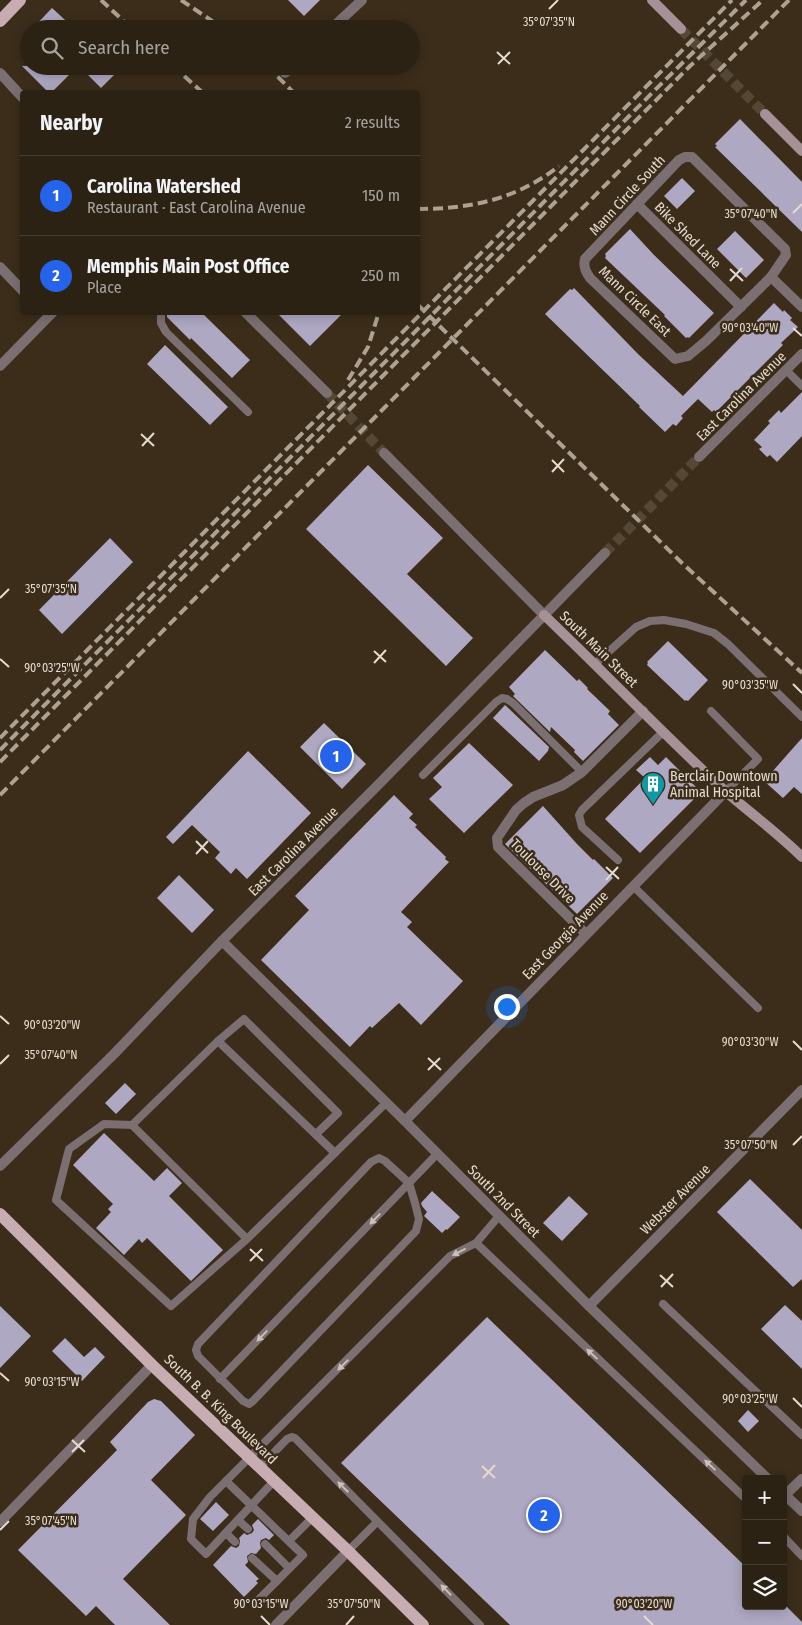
<!DOCTYPE html>
<meta charset="utf-8">
<style>
:root{--surface:#2c2214;--page:#382f22;--text:#f1f3f6;--muted:#a6a4a0;--line:#483f34;--accent:#2563eb}
body{margin:0;font-family:"Fira Sans Condensed",sans-serif;background:var(--page);color:var(--text)}
.controls{position:absolute;right:15px;bottom:15px;display:grid;overflow:hidden;border-radius:5px;box-shadow:0 2px 12px #0003}
.controls button{width:45px;height:45px;display:grid;place-items:center;padding:0;border:0;border-bottom:1px solid var(--line);background:var(--surface);color:var(--text);font:25px sans-serif}
.you{position:absolute;left:506px;top:1006px;width:18px;height:18px;margin:-12px;border:4px solid #fff;border-radius:50%;background:#1a73e8;box-shadow:0 0 0 8px #1a73e833}
.badge{display:grid;place-items:center;width:32px;height:32px;border-radius:50%;background:var(--accent);color:#fff;font-size:16px;font-weight:700}
.pin{position:absolute;translate:-50% -50%;border:2px solid #fff;box-shadow:0 1px 5px #0006}
.list{margin:0;padding:0;list-style:none}
h2{display:flex;justify-content:space-between;align-items:center;height:65px;margin:0;padding:0 20px;font-size:21px}
h2 small{font-size:16px;font-weight:400;color:var(--muted)}
.list li{display:grid;grid-template-columns:32px 1fr auto;gap:15px;align-items:center;box-sizing:border-box;height:80px;padding:0 20px;border-top:1px solid var(--line)}
.list b{display:block;font-size:19px;white-space:nowrap}
.list p{margin:0;font-size:16px;white-space:nowrap;color:var(--muted)}
.list em{font-size:16px;font-style:normal;color:var(--muted)}
.icon{flex:none;width:28px;height:28px;fill:none;stroke:currentColor;stroke-width:2;stroke-linecap:round;stroke-linejoin:round}
.map{position:relative;flex:none;width:802px;height:1625px;overflow:hidden}
.search{position:absolute;background:var(--surface);box-shadow:0 2px 12px #0003;left:20px;top:20px;width:400px;height:55px;display:flex;align-items:center;gap:12px;box-sizing:border-box;padding:0 18px;border-radius:28px;color:var(--muted);font-size:19px}
.panel{position:absolute;background:var(--surface);box-shadow:0 2px 12px #0003;left:20px;top:90px;width:400px;height:225px;border-radius:5px}
.map>svg:first-child{display:block}
.building{fill:#aea8c2}
.lines{fill:none;stroke-linecap:round;stroke-linejoin:round}
.minor-tunnel{stroke:#544735;stroke-width:10;stroke-dasharray:10 5;stroke-linecap:butt}
.tertiary-tunnel{stroke:#544735;stroke-width:10;stroke-dasharray:10 5;stroke-linecap:butt}
.secondary-tunnel{stroke:#544735;stroke-width:10;stroke-dasharray:10 5;stroke-linecap:butt}
.service{stroke:#7c6f71;stroke-width:8}
.minor{stroke:#7c6f71;stroke-width:10}
.tertiary{stroke:#7c6f71;stroke-width:10}
.secondary{stroke:#a69296;stroke-width:10}
.primary{stroke:#c7adb2;stroke-width:12}
.rail{stroke:#aca193;stroke-width:4;stroke-dasharray:10 5;stroke-linecap:butt}
.oneway{fill:#cac0b8}
.ticks{fill:none;stroke:#e4dbcf;stroke-width:2}
.labels{text-anchor:middle;stroke-width:5;stroke-linejoin:round;paint-order:stroke}
.street-label{font-size:14px;fill:#e4dbcf;stroke:#3b2d1a}
.poi-label{font-size:14px;fill:#e4dbcf;stroke:#3b2d1a;text-anchor:start}
.ticks-label{font-size:12px;text-anchor:middle;fill:#e4dbcf;stroke:#3b2d1a;stroke-width:5;stroke-linejoin:round;paint-order:stroke}
</style>
<div class="map">
<svg width="802" height="1625" viewBox="0 0 802 1625">
<rect width="100%" height="100%" fill="#3b2d1a"/>
<g class="building">
<path d="M288 0H320L304 16Z"/>
<path d="M52 8 75 29H32Z"/>
<path d="M22 66H78L52 92H48Z"/>
<path d="M79 66H123L101 88Z"/>
<path d="M740 119 802 182V232L715 147 717 146 715 144Z"/>
<path d="M682 178 695 191 677 209 664 196Z"/>
<path d="M630 229 654 255 714 313 689 338 688 337 686 338 664 316 665 315 605 258 606 256 605 254Z"/>
<path d="M735 231 764 260 746 278 717 249Z"/>
<path d="M574 288 638 354 683 396 774 303 783 312 784 310 792 318 790 320 798 327 781 343 783 345 716 412 714 410 712 412 698 399 681 416 683 418 676 426 673 424 665 432 639 407 640 406 545 314 570 289 572 290Z"/>
<path d="M167 312H201L250 360 232 378 191 338 190 340 167 317Z"/>
<path d="M276 312H344L310 346Z"/>
<path d="M165 345 228 407 210 425 147 364Z"/>
<path d="M802 392V436L777 462 770 455 767 457 759 449 762 447 754 440 770 423 768 421 779 410 781 413Z"/>
<path d="M368 465 443 538 407 574 473 638 446 666 306 529Z"/>
<path d="M110 538 133 562 62 634 39 610Z"/>
<path d="M668 641 708 680 688 701 686 700 685 701 647 665 648 663 647 662Z"/>
<path d="M545 650 577 681 579 679 588 688 587 689 610 711 608 714 619 725 583 761 574 752 575 750 551 727 550 732 513 696 515 694 509 687Z"/>
<path d="M505 705 549 747 548 751 539 761 493 718Z"/>
<path d="M324 723 366 764 342 789 300 747Z"/>
<path d="M802 738V794L794 787 783 798 764 781Z"/>
<path d="M469 743 513 785 464 833 429 799 442 787 433 778Z"/>
<path d="M248 751 311 813 247 879 236 868 231 874 215 858 220 852 192 825 173 844 166 837Z"/>
<path d="M650 757 658 765 666 757 701 792 640 853 605 819 645 778 636 770Z"/>
<path d="M394 795 413 814 409 818 417 825 415 827 446 857 445 859 449 862 401 912 412 922 407 927 463 981 421 1025 399 1003 372 1028 370 1026 350 1047 261 960 309 910 295 896Z"/>
<path d="M543 806 577 844 593 860 594 859 613 878 577 914 505 844Z"/>
<path d="M179 875 214 910 192 933 157 898Z"/>
<path d="M125 1083 136 1094 116 1114 105 1103Z"/>
<path d="M104 1133 154 1181 167 1168 182 1183 169 1196 223 1250 191 1281 147 1238 142 1243 139 1239 124 1255 96 1228 111 1212 108 1209 113 1204 73 1165Z"/>
<path d="M750 1179 802 1230V1279L793 1287 717 1212Z"/>
<path d="M432 1191 460 1217 447 1230 446 1229 442 1233 424 1216 427 1212 422 1206 421 1203Z"/>
<path d="M569 1196 588 1214 562 1241 543 1223Z"/>
<path d="M785 1305 802 1321V1369L761 1329Z"/>
<path d="M0 1306 31 1336 0 1368Z"/>
<path d="M487 1317 746 1567V1606H786L802 1622V1625H510L341 1463Z"/>
<path d="M65 1338 84 1357 95 1347 105 1357 82 1381 52 1351Z"/>
<path d="M154 1399 161 1401 195 1435 151 1480 186 1515 123 1579 170 1625H115L96 1606 86 1616 18 1550 117 1450 110 1442 148 1402Z"/>
<path d="M748 1410 759 1421 748 1432 738 1421Z"/>
<path d="M216 1502 229 1515 213 1531 200 1519Z"/>
<path d="M258 1519 274 1535 269 1540 266 1538 261 1540 260 1543 261 1548 256 1554 251 1553 247 1556 248 1562 245 1565 259 1579 256 1581 258 1583 244 1597 213 1565 231 1546 236 1548 239 1546 240 1541 239 1538 244 1533 247 1535 252 1533 254 1530 252 1525Z"/>
</g>
<g class="lines">
<path class="minor-tunnel" d="M605 553 699 457"/>
<path class="tertiary-tunnel" d="M327 393 384 453"/>
<path class="secondary-tunnel" d="M681 29 765 114"/>
<g class="service">
<path d="M161 312V323L166 332 248 412"/>
<path d="M786 370 802 386"/>
<path d="M595 664 636 627 650 621 664 620 686 624 714 633 728 644 802 717"/>
<path d="M711 711 758 759 726 791"/>
<path d="M423 775 496 702 502 698 507 699 513 703 582 772"/>
<path d="M618 860 582 827 579 815 582 810 663 732"/>
<path d="M633 886 758 1008"/>
<path d="M218 1041 244 1019 338 1113 316 1134"/>
<path d="M132 1125 218 1041 335 1153"/>
<path d="M379 1158 385 1161 409 1183 415 1203 419 1219 416 1231 253 1401 249 1404 243 1401 198 1356 196 1350 198 1344 371 1162Z"/>
<path d="M247 1239 171 1306 56 1200 69 1149 104 1124 132 1125 247 1239 386 1103"/>
<path d="M476 1243 499 1216"/>
<path d="M663 1304 802 1435"/>
<path d="M220 1379 437 1154"/>
<path d="M260 1467 287 1439 292 1437 295 1438 480 1625"/>
<path d="M226 1481 450 1256 476 1243 746 1499"/>
<path d="M238 1520 248 1529"/>
<path d="M226 1533 235 1542"/>
<path d="M783 1536 802 1556"/>
<path d="M289 1541 313 1517"/>
<path d="M265 1544 289 1568"/>
<path d="M348 1551 377 1522"/>
<path d="M252 1558 277 1581"/>
<path d="M259 1599 303 1555 226 1481 210 1497 193 1519 191 1539 206 1554 274 1481"/>
</g>
<g class="minor">
<path d="M331 29 362 0"/>
<path d="M285 73 292 66"/>
<path d="M685 157H692L785 249 786 255 771 277 706 341 688 356 675 359 590 278C586 272 583 267 585 259L679 160Z"/>
<path d="M637 204 741 307"/>
<path d="M0 267 22 290"/>
<path d="M771 277 802 307"/>
<path d="M0 366 53 312"/>
<path d="M699 457 802 354"/>
<path d="M586 934 498 847 497 838 516 810 524 803 533 797 563 785 582 772 643 711"/>
<path d="M222 941 405 1121 589 1306 768 1479"/>
<path d="M405 1121 726 791"/>
<path d="M0 1166 115 1053 222 941 378 785 605 553"/>
<path d="M589 1306 802 1090"/>
<path d="M783 1493 802 1511"/>
<path d="M785 1495 802 1479"/>
<path d="M0 1522 152 1365"/>
<path d="M276 1625 348 1551"/>
</g>
<g class="tertiary">
<path d="M0 73 22 97"/>
<path d="M245 312 327 393"/>
<path d="M384 453 544 615"/>
</g>
<g class="secondary">
<path d="M652 0 681 29"/>
<path d="M765 114 802 151"/>
<path d="M544 615C605 673 662 733 724 790 750 813 778 833 802 857"/>
</g>
<g class="primary">
<path d="M0 21 20 0"/>
<path d="M0 1214 152 1365 348 1551 423 1625"/>
</g>
<g class="rail">
<path d="M101 0 132 29"/>
<path d="M181 0 224 29"/>
<path d="M173 66 202 92"/>
<path d="M267 66 293 92"/>
<path d="M418 209C471 209 517 199 559 166"/>
<path d="M418 305 682 563 802 673"/>
<path d="M348 380 368 347 379 312"/>
<path d="M0 738 732 0"/>
<path d="M0 750 654 91 746 0"/>
<path d="M0 762 690 66 763 0"/>
<path d="M0 795 789 0"/>
</g>
</g>
<defs><path id="oneway-solid" d="M-6-.8H1V-3.2L6.5 0L1 3.2V.8H-6Z" transform="scale(1.25)"/></defs>
<g class="oneway">
<use href="#oneway-solid" transform="translate(375 1219) rotate(134)"/>
<use href="#oneway-solid" transform="translate(459 1252) rotate(153)"/>
<use href="#oneway-solid" transform="translate(262 1336) rotate(134)"/>
<use href="#oneway-solid" transform="translate(592 1354) rotate(-137)"/>
<use href="#oneway-solid" transform="translate(343 1365) rotate(135)"/>
<use href="#oneway-solid" transform="translate(710 1465) rotate(-137)"/>
<use href="#oneway-solid" transform="translate(343 1487) rotate(-135)"/>
<use href="#oneway-solid" transform="translate(446 1590) rotate(-134)"/>
</g>
<path class="ticks" d="M549 9 558 0M497 52 510 64M498 64 510 52M793 213 802 204M730 269 743 281M730 281 742 268M793 328 802 336M141 434 154 446M142 446 154 433M552 460 564 472M552 472 564 459M0 598 9 589M374 651 386 662M0 659 9 667M374 663 386 650M793 684 802 693M196 841 208 853M196 854 208 841M606 867 619 879M606 880 618 867M0 1016 9 1024M793 1041 802 1050M428 1058 441 1070M0 1064 9 1055M428 1070 440 1058M793 1145 802 1136M250 1249 263 1261M250 1261 262 1249M660 1275 673 1287M661 1287 673 1274M0 1373 9 1381M793 1398 802 1407M72 1440 85 1452M72 1452 84 1440M482 1466 495 1478M483 1478 495 1465M0 1530 9 1521M261 1616 270 1625M644 1616 653 1625M346 1625 354 1616"/>
<defs>
<g id="building-pin" transform="scale(1.25)"><path d="M0 17L-7.5 6A9.5 9.5 0 1 1 7.5 6Z" fill="#0f9aa8" stroke="#3b2d1a"/><path d="M-4-6H4V6H1V3H-1V6H-4ZM-2.5-4.3h1.7v1.8h-1.7ZM.8-4.3h1.7v1.8H.8ZM-2.5-1h1.7V.8h-1.7ZM.8-1h1.7V.8H.8Z" fill="#fff"/></g>
</defs>
<g fill-rule="evenodd">
<use href="#building-pin" x="653" y="784"/>
</g>
<g class="labels">
<g class="street-label">
<text transform="translate(627 195) rotate(-47)" y="5">Mann Circle South</text>
<text transform="translate(688 235) rotate(45)" y="5">Bike Shed Lane</text>
<text transform="translate(635 301) rotate(44)" y="5">Mann Circle East</text>
<text transform="translate(741 396) rotate(-45)" y="5">East Carolina Avenue</text>
<text transform="translate(599 649) rotate(44)" y="5">South Main Street</text>
<text transform="translate(293 851) rotate(-45)" y="5">East Carolina Avenue</text>
<text transform="translate(543 871) rotate(45)" y="5">Toulouse Drive</text>
<text transform="translate(565 935) rotate(-46)" y="5">East Georgia Avenue</text>
<text transform="translate(675 1199) rotate(-45)" y="5">Webster Avenue</text>
<text transform="translate(504 1201) rotate(45)" y="5">South 2nd Street</text>
<text transform="translate(221 1409) rotate(44)" y="5">South B. B. King Boulevard</text>
</g>
<g class="poi-label">
<text x="670" y="781">Berclair Downtown<tspan x="670" dy="16">Animal Hospital</tspan></text>
</g>
</g>
<g class="ticks-label">
<text x="549" y="26">35°07'35"N</text>
<text x="751" y="218">35°07'40"N</text>
<text x="750" y="332">90°03'40"W</text>
<text x="51" y="593">35°07'35"N</text>
<text x="52" y="672">90°03'25"W</text>
<text x="750" y="689">90°03'35"W</text>
<text x="52" y="1029">90°03'20"W</text>
<text x="750" y="1046">90°03'30"W</text>
<text x="51" y="1059">35°07'40"N</text>
<text x="751" y="1149">35°07'50"N</text>
<text x="52" y="1386">90°03'15"W</text>
<text x="750" y="1403">90°03'25"W</text>
<text x="51" y="1525">35°07'45"N</text>
<text x="354" y="1608">35°07'50"N</text>
<text x="261" y="1608">90°03'15"W</text>
<text x="644" y="1608">90°03'20"W</text>
</g>
</svg>
<div class="controls">
<button>+</button>
<button>−</button>
<button><svg class="icon" aria-label="layers" viewBox="0 0 24 24"><path d="M12 4l9 5-9 5-9-5zM3 14l9 5 9-5"/></svg></button>
</div>
<div class="you"></div>
<div class="pin badge" style="left:336px;top:756px">1</div>
<div class="pin badge" style="left:544px;top:1515px">2</div>
<div class="search"><svg class="icon" aria-label="search" viewBox="0 0 24 24"><circle cx="10" cy="10" r="6"/><path d="M15 15l6 6"/></svg>Search here</div>
<section class="panel">
<h2>Nearby<small>2 results</small></h2>
<ul class="list">
<li><span class="badge">1</span><div><b>Carolina Watershed</b><p>Restaurant · East Carolina Avenue</p></div><em>150 m</em></li>
<li><span class="badge">2</span><div><b>Memphis Main Post Office</b><p>Place</p></div><em>250 m</em></li>
</ul>
</section>
</div>
